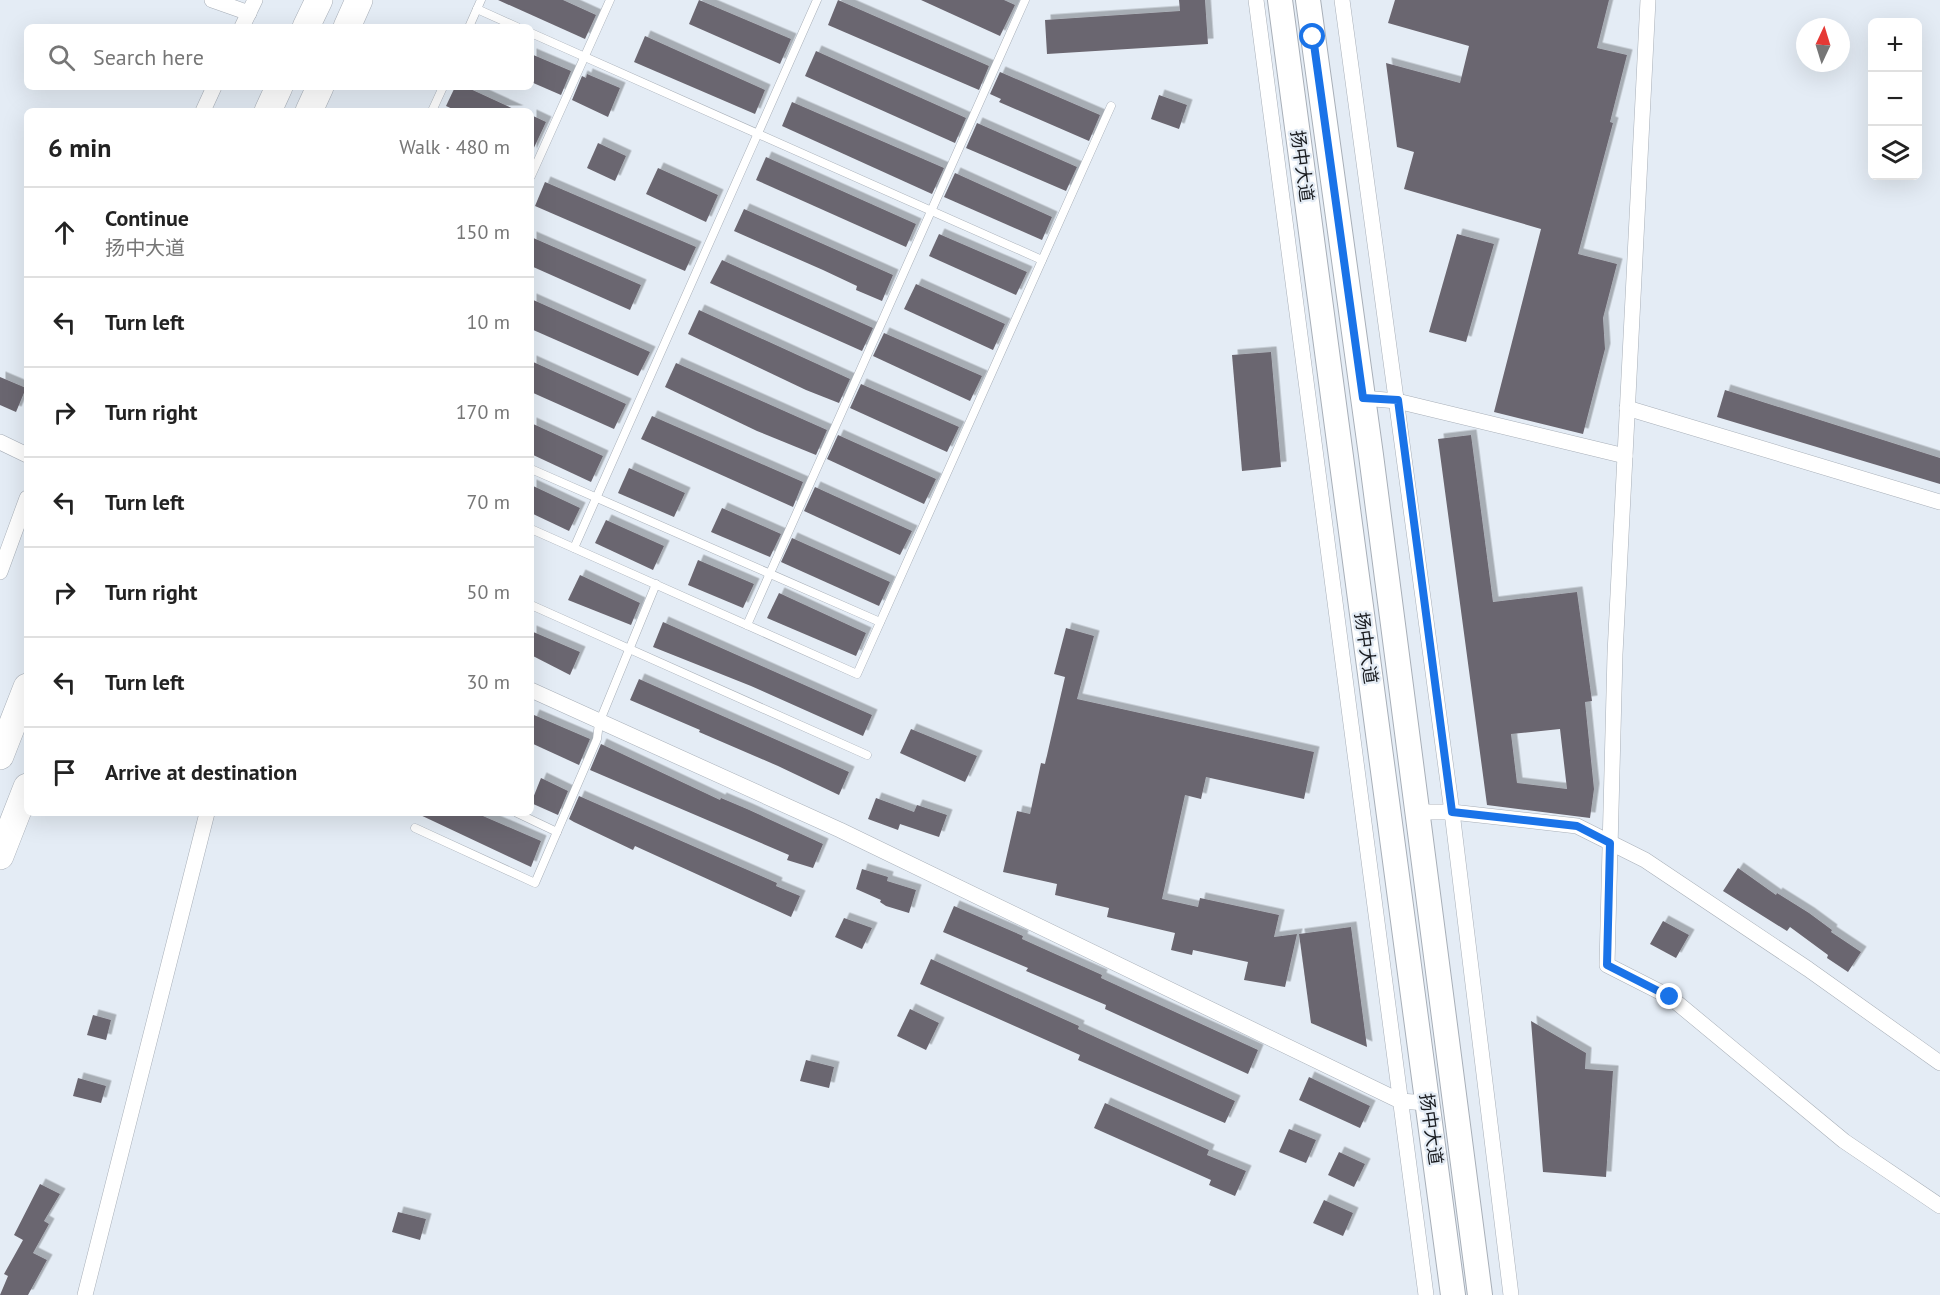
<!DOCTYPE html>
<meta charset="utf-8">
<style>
:root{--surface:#fff;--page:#f2f2f2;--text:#222;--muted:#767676;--line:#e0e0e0}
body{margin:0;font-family:"PT Sans","Noto Sans SC",sans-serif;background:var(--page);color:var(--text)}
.controls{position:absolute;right:18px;top:18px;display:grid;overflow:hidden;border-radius:9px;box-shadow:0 6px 24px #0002}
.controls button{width:54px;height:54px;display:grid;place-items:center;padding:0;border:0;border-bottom:2px solid var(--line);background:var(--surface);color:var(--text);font:30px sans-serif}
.compass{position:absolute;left:1796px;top:18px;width:54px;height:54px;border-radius:50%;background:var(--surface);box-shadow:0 6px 24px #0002;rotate:4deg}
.stop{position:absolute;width:18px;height:18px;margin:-14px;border:4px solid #1a73e8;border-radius:50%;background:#fff}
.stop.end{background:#1a73e8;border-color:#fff;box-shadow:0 2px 6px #0008}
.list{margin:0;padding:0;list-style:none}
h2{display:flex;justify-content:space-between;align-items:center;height:78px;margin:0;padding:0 24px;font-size:26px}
h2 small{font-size:20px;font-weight:400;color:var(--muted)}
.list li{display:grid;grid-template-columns:39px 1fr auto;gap:18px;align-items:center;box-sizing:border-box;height:90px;padding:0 24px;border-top:2px solid var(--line)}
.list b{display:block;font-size:22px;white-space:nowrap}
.list p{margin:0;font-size:20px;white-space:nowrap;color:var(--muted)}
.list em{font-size:20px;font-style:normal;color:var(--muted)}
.icon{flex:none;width:33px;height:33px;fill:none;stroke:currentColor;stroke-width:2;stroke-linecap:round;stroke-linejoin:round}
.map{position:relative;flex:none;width:1940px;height:1295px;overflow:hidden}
.search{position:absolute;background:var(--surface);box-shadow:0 6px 24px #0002;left:24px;top:24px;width:510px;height:66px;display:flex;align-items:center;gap:15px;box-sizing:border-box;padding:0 21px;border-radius:9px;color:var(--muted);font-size:22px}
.panel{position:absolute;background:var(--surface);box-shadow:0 6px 24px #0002;left:24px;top:108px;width:510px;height:708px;border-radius:9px}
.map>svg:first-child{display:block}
.building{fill:#6b666f;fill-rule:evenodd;filter:url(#shadow)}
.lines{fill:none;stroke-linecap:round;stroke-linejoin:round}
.service-casing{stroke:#a8afb8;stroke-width:9}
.minor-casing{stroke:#a8afb8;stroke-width:16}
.primary-casing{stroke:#a8afb8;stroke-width:26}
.motorway-casing{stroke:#a8afb8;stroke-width:28}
.service{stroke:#fff;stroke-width:8}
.minor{stroke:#fff;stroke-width:15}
.primary{stroke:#fff;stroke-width:24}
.motorway{stroke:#fff;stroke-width:27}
.route{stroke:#1a73e8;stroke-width:8}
.labels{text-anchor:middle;stroke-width:4.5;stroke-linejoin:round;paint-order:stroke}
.street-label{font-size:18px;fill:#1a1c20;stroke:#e4ecf5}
</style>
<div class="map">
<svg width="1940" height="1295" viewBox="0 0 1940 1295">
<defs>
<filter id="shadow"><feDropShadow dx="5.5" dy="-5.5" stdDeviation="0" flood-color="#0004"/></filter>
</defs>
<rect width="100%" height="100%" fill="#e4ecf5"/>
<g class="building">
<path d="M498 0H563L596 15 585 39Z"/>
<path d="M699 0 791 39 780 64 689 24Z"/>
<path d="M838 0 989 66 979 90 828 25Z"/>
<path d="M921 0H1004L1015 5 1000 36Z"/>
<path d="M1179 0H1205L1208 44 1047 54 1045 20 1180 11Z"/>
<path d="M1395 0H1609L1597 48 1627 55 1610 122 1613 123 1578 254 1617 264 1603 318 1605 349 1583 434 1494 412 1541 229 1404 189 1414 152 1397 147 1386 63 1460 83 1469 46 1388 23Z"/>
<path d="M645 36 765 90 755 114 634 62Z"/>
<path d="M816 51 966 118 955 143 805 76Z"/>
<path d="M531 54 571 71 561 95 531 82Z"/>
<path d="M1000 72 1100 115 1089 141 999 102 1001 99 990 94Z"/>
<path d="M587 74 620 88 608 117 572 100 582 76 586 78Z"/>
<path d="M455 87H466L518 111H457L446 106Z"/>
<path d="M1159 95 1187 105 1179 129 1151 119Z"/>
<path d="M792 102 944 168 932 194 782 126Z"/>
<path d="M531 115 546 122 531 154Z"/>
<path d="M977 123 1077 167 1066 191 966 148Z"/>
<path d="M598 143 626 156 615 181 587 168Z"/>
<path d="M766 157 916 224 906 247 756 180Z"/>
<path d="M658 168 718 195 706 222 646 194Z"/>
<path d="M955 173 1052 217 1042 240 944 197Z"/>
<path d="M545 182 696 247 685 271 535 206Z"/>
<path d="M744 209 893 275 882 301 856 290 857 286 823 270 734 231Z"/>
<path d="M939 234 1027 272 1016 295 929 256Z"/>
<path d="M1457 234 1494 244 1466 342 1429 332Z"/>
<path d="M531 237 641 285 630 310 531 266Z"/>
<path d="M722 260 873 328 862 351 710 283Z"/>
<path d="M916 284 1005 324 993 350 904 309Z"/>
<path d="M531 299 650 352 638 376 531 329Z"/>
<path d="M699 310 850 379 839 403 806 390 688 334Z"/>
<path d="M884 333 982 376 970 401 873 356Z"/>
<path d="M1271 352 1281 467 1242 471 1232 355Z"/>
<path d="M531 361 626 404 614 429 531 392Z"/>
<path d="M676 363 827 430 816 455 757 431 665 387Z"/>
<path d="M0 377 26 388 16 412 0 405Z"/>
<path d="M861 384 959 427 947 452 850 408Z"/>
<path d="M1725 390 1940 458V484L1717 417Z"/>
<path d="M652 416 803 482 793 507 641 439Z"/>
<path d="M531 423 603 456 591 482 531 454Z"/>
<path d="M838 435 936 479 924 504 827 459Z"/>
<path d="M1471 435 1493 602 1577 592 1592 701 1585 702 1594 789 1590 818 1487 805 1438 439ZM1560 729 1567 789 1517 783 1511 734Z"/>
<path d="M629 468 685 493 674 517 618 493Z"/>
<path d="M531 485 580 508 569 531 531 513Z"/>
<path d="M815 487 912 531 900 555 804 511Z"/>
<path d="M722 508 781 534 770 557 711 532Z"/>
<path d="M606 520 664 546 653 570 595 543Z"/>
<path d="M792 538 890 582 879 606 781 562Z"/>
<path d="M698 560 754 584 743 608 688 585Z"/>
<path d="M580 575 640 603 631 625 568 600Z"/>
<path d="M779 593 866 633 856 656 767 618Z"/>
<path d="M663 622 872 715 863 736 751 686 653 647Z"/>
<path d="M1066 628 1094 636 1077 699 1314 752 1304 799 1206 777 1201 799 1185 795 1162 899 1198 907 1200 898 1279 915 1274 937 1297 934 1285 987 1244 980 1248 962 1193 950 1192 955 1171 950 1175 933 1107 917 1109 908 1055 895 1057 884 1003 872 1017 811 1030 814 1041 763 1045 764 1065 677 1054 674Z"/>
<path d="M531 631 580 652 570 675 531 655Z"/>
<path d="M639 679 849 772 839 795 778 766 699 732 700 730 630 700Z"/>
<path d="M534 715 590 739 579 765 531 743V722Z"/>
<path d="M911 729 977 756 965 782 900 753Z"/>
<path d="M601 744 720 800 721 798 747 809 823 844 813 868 787 860 789 855 590 770Z"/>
<path d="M541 778 568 791 558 815 531 803Z"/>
<path d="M579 796 777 883 776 886 800 896 791 917 635 846 633 850 574 822 569 819Z"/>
<path d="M876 798 914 812 917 805 947 815 939 837 900 824 898 830 868 819Z"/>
<path d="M416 813H476L541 841 531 867Z"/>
<path d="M1738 868 1776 895 1777 893 1809 913 1832 930 1831 932 1861 952 1848 972 1827 958 1828 955 1790 927 1787 931 1723 891Z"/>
<path d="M862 869 888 877 887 881 916 890 909 913 886 906 880 902 881 900 856 889Z"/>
<path d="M954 906 1023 936 1022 939 1102 975 1101 978 1258 1050 1248 1074 1105 1009 1106 1005 1026 971 1028 968 943 932Z"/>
<path d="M844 918 872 928 862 949 835 937Z"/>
<path d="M1663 921 1689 935 1676 958 1650 944Z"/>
<path d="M1351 927 1367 1047 1311 1023 1299 934Z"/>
<path d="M931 959 1079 1026 1078 1029 1235 1101 1225 1123 1078 1060 1080 1055 920 984Z"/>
<path d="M910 1009 939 1023 926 1050 897 1036Z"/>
<path d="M93 1015 111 1020 106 1040 87 1035Z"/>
<path d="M1531 1021 1586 1053 1585 1069 1613 1071 1606 1177 1543 1172Z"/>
<path d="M806 1060 834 1067 829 1088 800 1081Z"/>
<path d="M1309 1077 1370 1106 1360 1128 1299 1100Z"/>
<path d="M78 1078 106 1086 101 1103 73 1096Z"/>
<path d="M1105 1103 1209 1150 1207 1155 1246 1171 1235 1196 1209 1185 1211 1180 1094 1128Z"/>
<path d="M1289 1129 1316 1140 1306 1163 1279 1152Z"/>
<path d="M1339 1152 1365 1164 1354 1187 1328 1175Z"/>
<path d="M40 1184 60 1194 44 1221 49 1224 33 1253 47 1260 28 1295H0L8 1276 4 1274 23 1240 14 1235Z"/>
<path d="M1324 1200 1353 1213 1343 1236 1313 1223Z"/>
<path d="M398 1212 426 1219 420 1240 392 1232Z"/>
</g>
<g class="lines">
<g class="service-casing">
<g id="service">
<path d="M477 9 517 27"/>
<path d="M469 27 481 0"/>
<path d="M531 33 1042 260"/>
<path d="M432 111 443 87"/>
<path d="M531 176 610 0"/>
<path d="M531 469 880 622"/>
<path d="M531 529 857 674 1111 106"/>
<path d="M574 548 817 0"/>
<path d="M531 605 867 755"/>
<path d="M747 625 1025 0"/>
<path d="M517 813 557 832"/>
<path d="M415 828 535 883 597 739 599 723 656 584"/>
</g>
</g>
<g class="minor-casing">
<g id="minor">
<path d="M212 0 249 13"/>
<path d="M1256 0 1426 1295"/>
<path d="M1342 0 1452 812 1511 1295"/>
<path d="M1648 0 1615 654 1607 965 1670 997 1844 1141 1940 1206"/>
<path d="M242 27 255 0"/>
<path d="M203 111 214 87"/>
<path d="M1363 398 1397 401 1625 456"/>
<path d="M1627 408 1940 502"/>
<path d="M0 442 27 455"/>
<path d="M0 572 27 498"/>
<path d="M531 690 840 830 1400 1101 1427 1103"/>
<path d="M1418 812H1452L1577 826 1645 860 1808 969 1940 1063"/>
<path d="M85 1295 207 813"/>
</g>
</g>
<g class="primary-casing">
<g id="primary">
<path d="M1280 0 1453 1295"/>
<path d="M1308 0 1371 455 1480 1295"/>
</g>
</g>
<g class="motorway-casing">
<g id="motorway">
<path d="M306 27 319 0"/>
<path d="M347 27 359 0"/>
<path d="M268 111 279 87"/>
<path d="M309 111 320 87"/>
<path d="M0 756 27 687"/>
<path d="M0 856 27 787"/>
</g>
</g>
<use href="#service" class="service"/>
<use href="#minor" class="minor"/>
<use href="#primary" class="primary"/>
<use href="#motorway" class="motorway"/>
</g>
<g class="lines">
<path class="route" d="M1313 37 1363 398 1398 400 1452 812 1577 826 1610 843 1607 965 1670 997"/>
</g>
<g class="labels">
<g class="street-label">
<text transform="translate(1302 166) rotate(82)" y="6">扬中大道</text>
<text transform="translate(1366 648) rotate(82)" y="6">扬中大道</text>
<text transform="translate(1431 1129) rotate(82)" y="6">扬中大道</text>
</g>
</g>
</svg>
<div class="controls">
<button>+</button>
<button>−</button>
<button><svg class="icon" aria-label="layers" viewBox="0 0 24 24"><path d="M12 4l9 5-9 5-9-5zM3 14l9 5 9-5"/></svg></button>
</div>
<svg class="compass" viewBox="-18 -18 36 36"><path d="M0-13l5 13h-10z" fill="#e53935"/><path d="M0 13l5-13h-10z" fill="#767676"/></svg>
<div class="stop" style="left:1313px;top:37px"></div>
<div class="stop end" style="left:1670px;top:997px"></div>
<div class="search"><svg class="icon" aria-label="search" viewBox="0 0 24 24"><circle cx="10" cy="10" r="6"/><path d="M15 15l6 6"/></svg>Search here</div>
<section class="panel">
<h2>6 min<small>Walk · 480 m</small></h2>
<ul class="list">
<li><svg class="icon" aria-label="ahead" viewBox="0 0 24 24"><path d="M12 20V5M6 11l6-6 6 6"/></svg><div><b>Continue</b><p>扬中大道</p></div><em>150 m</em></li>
<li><svg class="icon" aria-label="left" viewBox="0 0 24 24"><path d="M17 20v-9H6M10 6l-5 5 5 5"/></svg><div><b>Turn left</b></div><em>10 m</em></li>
<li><svg class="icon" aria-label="right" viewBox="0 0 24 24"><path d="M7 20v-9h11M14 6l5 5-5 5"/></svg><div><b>Turn right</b></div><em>170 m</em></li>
<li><svg class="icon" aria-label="left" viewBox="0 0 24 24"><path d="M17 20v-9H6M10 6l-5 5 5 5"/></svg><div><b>Turn left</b></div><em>70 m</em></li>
<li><svg class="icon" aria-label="right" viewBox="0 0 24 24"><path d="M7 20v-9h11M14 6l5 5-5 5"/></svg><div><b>Turn right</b></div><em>50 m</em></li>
<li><svg class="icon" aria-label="left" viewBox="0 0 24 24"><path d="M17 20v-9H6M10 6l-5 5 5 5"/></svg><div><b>Turn left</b></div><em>30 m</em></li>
<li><svg class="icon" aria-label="arrive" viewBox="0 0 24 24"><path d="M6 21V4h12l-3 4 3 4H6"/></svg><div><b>Arrive at destination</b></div></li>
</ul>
</section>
</div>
